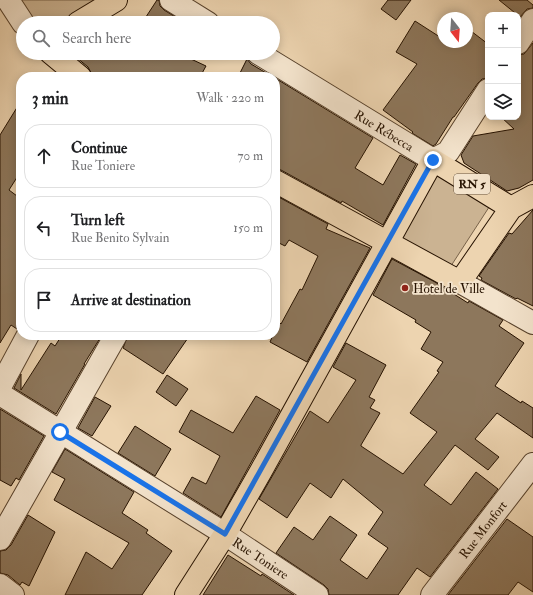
<!DOCTYPE html>
<meta charset="utf-8">
<style>
:root{--surface:#fff;--page:#f2f2f2;--text:#202124;--muted:#757577;--line:#e0e0e0}
body{margin:0;font-family:"IM FELL Double Pica",serif;background:var(--page);color:var(--text)}
.controls{position:absolute;right:12px;top:12px;display:grid;overflow:hidden;border-radius:8px;box-shadow:0 2px 10px #0003}
.controls button{width:36px;height:36px;display:grid;place-items:center;padding:0;border:0;border-bottom:1px solid var(--line);background:var(--surface);color:var(--text);font:20px sans-serif}
.compass{position:absolute;left:437px;top:12px;width:36px;height:36px;border-radius:50%;background:var(--surface);box-shadow:0 2px 10px #0003;rotate:163deg}
.stop{position:absolute;width:12px;height:12px;margin:-9px;border:3px solid #1a73e8;border-radius:50%;background:#fff}
.stop.end{background:#1a73e8;border-color:#fff;box-shadow:0 1px 4px #0008}
.list{margin:0;padding:0;list-style:none}
h2{display:flex;justify-content:space-between;align-items:center;height:52px;margin:0;padding:0 16px;font-size:17px}
h2 small{font-size:13px;font-weight:400;color:var(--muted)}
.list li{display:grid;grid-template-columns:26px 1fr auto;gap:12px;align-items:center;box-sizing:border-box;height:64px;margin:0 8px 8px;padding:0 8px;border:1px solid var(--line);border-radius:16px}
.list b{display:block;font-size:15px;white-space:nowrap}
.list p{margin:0;font-size:13px;white-space:nowrap;color:var(--muted)}
.list em{font-size:13px;font-style:normal;color:var(--muted)}
.icon{flex:none;width:22px;height:22px;fill:none;stroke:currentColor;stroke-width:2;stroke-linecap:round;stroke-linejoin:round}
.map{position:relative;flex:none;width:533px;height:595px;overflow:hidden}
.search{position:absolute;background:var(--surface);box-shadow:0 2px 10px #0003;left:16px;top:16px;width:264px;height:44px;display:flex;align-items:center;gap:10px;box-sizing:border-box;padding:0 14px;border-radius:22px;color:var(--muted);font-size:15px}
.panel{position:absolute;background:var(--surface);box-shadow:0 2px 10px #0003;left:16px;top:72px;width:264px;height:268px;border-radius:16px}
.map>svg:first-child{display:block}
.green{fill:#cbb392;stroke:#786249}
.building{fill:#8d775c;stroke:#261200}
.lines{fill:none;stroke-linecap:round;stroke-linejoin:round}
.minor-casing{stroke:#58422c;stroke-width:24}
.major-casing{stroke:#261200;stroke-width:24}
.minor{stroke:#f3e3cc;stroke-width:22}
.major{stroke:#edd4b0;stroke-width:22}
.route{stroke:#1a73e8;stroke-width:5}
.poi-dot{fill:#8f2418;stroke:#f3e3cc;stroke-width:1.5}
.labels{text-anchor:middle;stroke-width:3.5;stroke-linejoin:round;paint-order:stroke}
.shield{fill:#f3e3cc;stroke:#64513d;stroke-width:1}
.shield-label{font-size:12px;font-weight:bold;fill:#261200}
.street-label{font-size:13px;fill:#261200;stroke:#f3e3cc}
.poi-label{font-size:13px;fill:#261200;stroke:#f3e3cc;text-anchor:start}
</style>
<div class="map">
<svg width="533" height="595" viewBox="0 0 533 595">
<rect width="100%" height="100%" fill="#edd4b0"/>
<filter id="stains"><feTurbulence type="fractalNoise" baseFrequency=".005" numOctaves="4"/><feColorMatrix values="0 0 0 0 .2 0 0 0 0 .09 0 0 0 0 .02 0 0 0 .5 -.17"/></filter>
<radialGradient id="worn" r=".72"><stop offset=".6" stop-color="#630" stop-opacity="0"/><stop offset="1" stop-color="#630" stop-opacity=".3"/></radialGradient>
<g class="green">
<path d="M16 0H102L68 23H30Z"/>
<path d="M435 167 493 201 449 269 398 236Z"/>
</g>
<g class="building">
<path d="M157 0H159L160 6 164 10 182 21 181 23H142Z"/>
<path d="M388 0H411L396 20 381 9Z"/>
<path d="M499 0H527L533 5V8L527 9 520 17Z"/>
<path d="M415 21 443 39V42H467V28L488 44V78L482 79 478 83 454 117H453L436 144 433 146 412 133 413 132 383 110 417 64 396 52Z"/>
<path d="M533 43V180L519 188 507 191 464 163 461 155 473 136 514 129 501 117H518V55L524 54Z"/>
<path d="M71 53H178L206 66 200 77H93L88 67Z"/>
<path d="M247 59 251 64 273 77H238Z"/>
<path d="M275 78 373 138 355 168 383 185 400 155 416 164 383 225 342 201 341 203 281 170 275 169Z"/>
<path d="M21 101V171L9 190 21 199V325L17 329 11 325 0 343V135Z"/>
<path d="M275 195 328 224 326 229 370 248 307 362 270 342 273 335H275V332L280 323 281 324 300 289 302 290 318 256 289 240 285 246 275 241Z"/>
<path d="M533 210V306L517 298 516 299 481 280 482 278 479 276 509 233 512 234Z"/>
<path d="M392 259 435 282 468 303 469 301 503 320 499 326 524 343 495 386 521 403 522 401 533 408V438L497 413 475 439 499 457 488 470 455 445 424 485 451 505 476 472 498 489 430 577 417 568 398 595H329L328 589 324 585 276 553 294 527 313 540 330 516 357 535 340 560 367 579 388 548 368 534 383 512 343 479 331 498 310 483 287 518 259 499 310 411 328 423 356 380 333 367 346 343 386 365 369 397 375 400 370 408 380 413 361 445V446L403 474 437 432 410 413 439 372 437 371 443 362 421 349 431 332 415 322 416 320 373 295Z"/>
<path d="M62 335H102L84 364H85L56 414 14 388 21 374V390L51 343 55 346Z"/>
<path d="M128 335H190L163 374 123 348Z"/>
<path d="M167 375 188 389 176 406 156 392Z"/>
<path d="M256 396 280 410 221 517 183 493 192 477 206 484 220 456 179 432 191 410 233 433Z"/>
<path d="M95 397 111 406 92 436 78 428Z"/>
<path d="M0 409 44 436 19 480 16 478 11 486 0 480Z"/>
<path d="M135 426 171 449 155 476 118 453Z"/>
<path d="M65 449 134 492 122 513 148 530 146 533 172 551 142 595H65L86 552 112 569 129 543 54 500 65 479 52 472Z"/>
<path d="M28 515 55 532 29 586 22 582 20 585 8 575 0 573V551L6 550 11 545Z"/>
<path d="M507 519 533 537V592L518 582 508 595H448Z"/>
<path d="M228 555 261 576 262 574 294 595H203Z"/>
</g>
<g class="lines">
<g class="minor-casing">
<g id="minor">
<path d="M8 0 23 23"/>
<path d="M171 0 208 23"/>
<path d="M518 43 533 20"/>
<path id="s1" d="M258 53 433 160 448 152 488 90"/>
<path d="M460 282 533 323"/>
<path d="M0 387 28 335"/>
<path id="s2" d="M0 394 225 534 317 595"/>
<path d="M0 539 116 335"/>
<path d="M0 585 13 595"/>
<path id="s3" d="M432 595 533 464"/>
</g>
</g>
<g class="major-casing">
<g id="major">
<path d="M78 23 116 0"/>
<path d="M51 53 80 77"/>
<path d="M275 181 460 282 511 208 533 196"/>
<path d="M186 595 225 534 261 471 433 160 511 208"/>
</g>
</g>
<use href="#minor" class="minor"/>
<use href="#major" class="major"/>
</g>
<g class="lines">
<path class="route" d="M60 432 225 534 433 160"/>
</g>
<circle class="poi-dot" cx="405" cy="288" r="4"/>
<g class="labels">
<rect class="shield" x="454" y="174" width="36" height="20" rx="3"/>
<g class="shield-label">
<text x="472" y="188">RN 5</text>
</g>
<g class="street-label">
<text dy="5" stroke="none"><textPath href="#s1" startOffset="148">Rue Rébecca</textPath></text>
<text dy="5" stroke="none"><textPath href="#s3" startOffset="83">Rue Monfort</textPath></text>
<text dy="5" stroke="none"><textPath href="#s2" startOffset="308">Rue Toniere</textPath></text>
</g>
<g class="poi-label">
<text x="413" y="293">Hotel de Ville</text>
</g>
</g>
<rect width="100%" height="100%" filter="url(#stains)"/>
<rect width="100%" height="100%" fill="url(#worn)"/>
</svg>
<div class="controls">
<button>+</button>
<button>−</button>
<button><svg class="icon" aria-label="layers" viewBox="0 0 24 24"><path d="M12 4l9 5-9 5-9-5zM3 14l9 5 9-5"/></svg></button>
</div>
<svg class="compass" viewBox="-18 -18 36 36"><path d="M0-13l5 13h-10z" fill="#e53935"/><path d="M0 13l5-13h-10z" fill="#757577"/></svg>
<div class="stop" style="left:60px;top:432px"></div>
<div class="stop end" style="left:433px;top:160px"></div>
<div class="search"><svg class="icon" aria-label="search" viewBox="0 0 24 24"><circle cx="10" cy="10" r="6"/><path d="M15 15l6 6"/></svg>Search here</div>
<section class="panel">
<h2>3 min<small>Walk · 220 m</small></h2>
<ul class="list">
<li><svg class="icon" aria-label="ahead" viewBox="0 0 24 24"><path d="M12 20V5M6 11l6-6 6 6"/></svg><div><b>Continue</b><p>Rue Toniere</p></div><em>70 m</em></li>
<li><svg class="icon" aria-label="left" viewBox="0 0 24 24"><path d="M17 20v-9H6M10 6l-5 5 5 5"/></svg><div><b>Turn left</b><p>Rue Benito Sylvain</p></div><em>150 m</em></li>
<li><svg class="icon" aria-label="arrive" viewBox="0 0 24 24"><path d="M6 21V4h12l-3 4 3 4H6"/></svg><div><b>Arrive at destination</b></div></li>
</ul>
</section>
</div>
